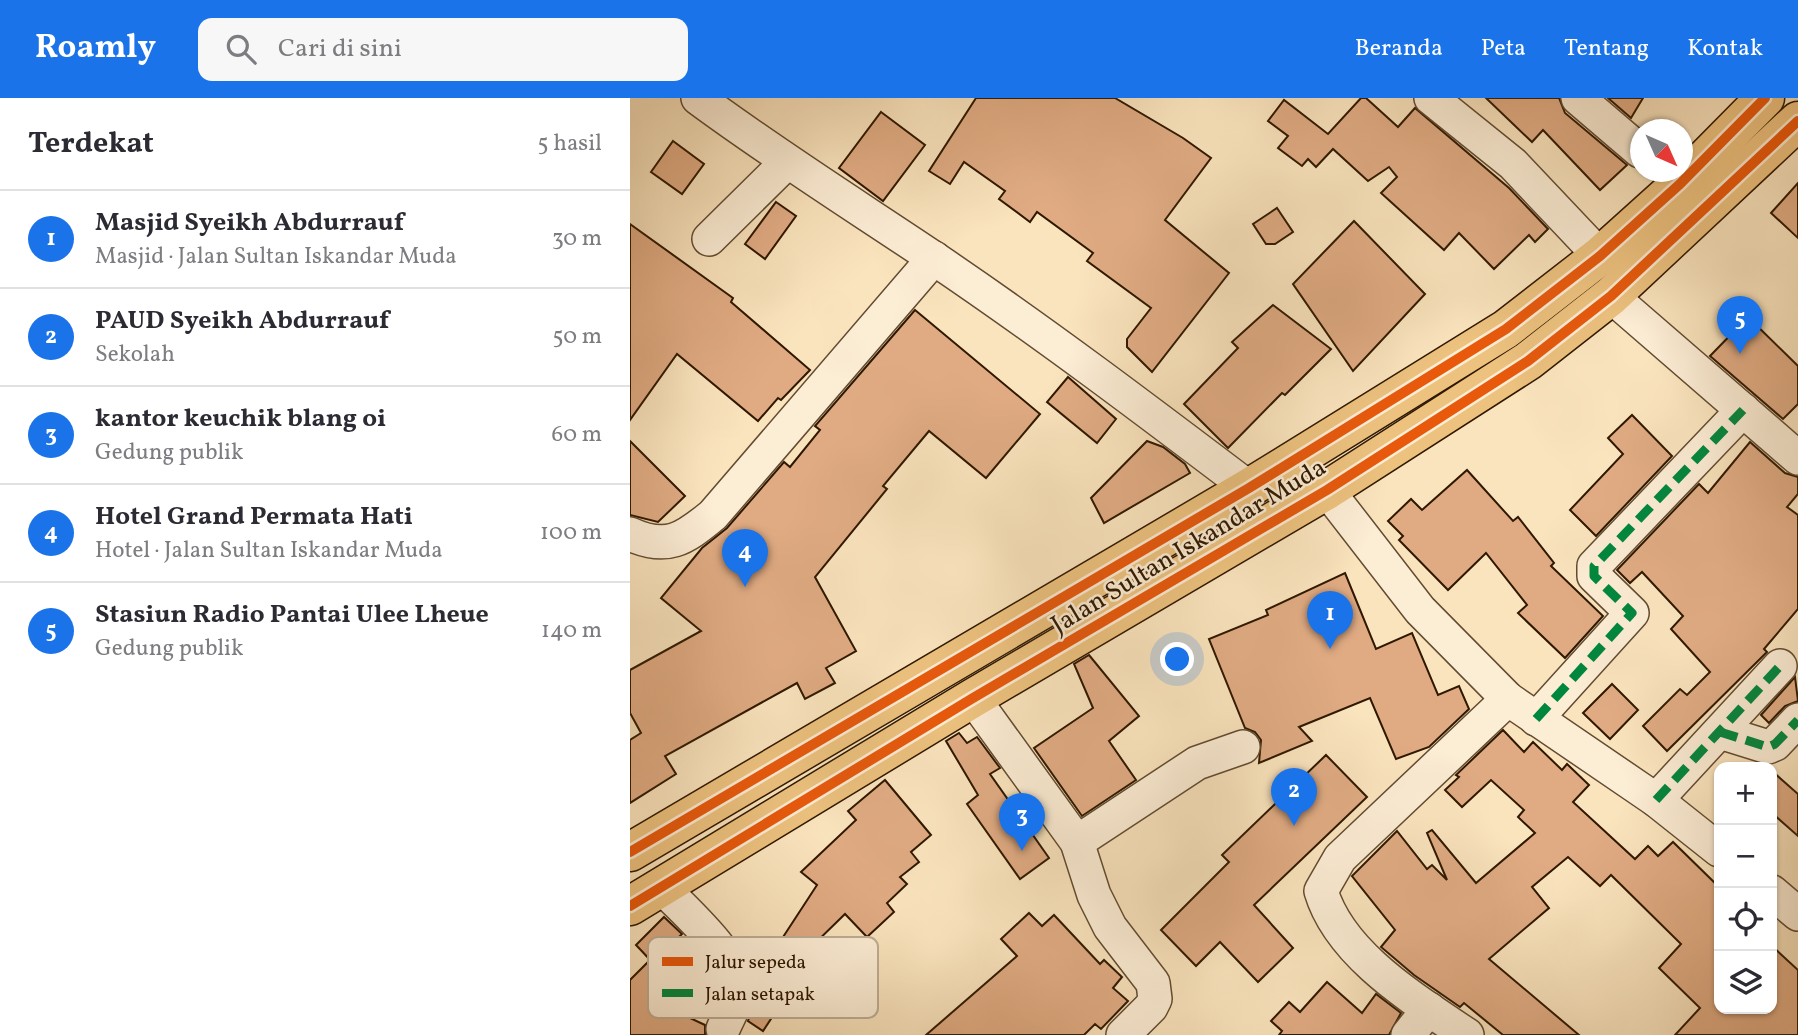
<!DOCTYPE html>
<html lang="id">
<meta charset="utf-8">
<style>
:root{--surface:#fff;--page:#f7f7f7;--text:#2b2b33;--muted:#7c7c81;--line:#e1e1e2;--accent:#1a73e8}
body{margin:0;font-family:Vollkorn,serif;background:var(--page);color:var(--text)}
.controls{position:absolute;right:21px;bottom:21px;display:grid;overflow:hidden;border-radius:14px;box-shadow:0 2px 5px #0004}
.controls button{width:63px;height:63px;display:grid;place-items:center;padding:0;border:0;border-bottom:2px solid var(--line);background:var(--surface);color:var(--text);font:35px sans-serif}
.compass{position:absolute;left:1000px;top:21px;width:63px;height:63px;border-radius:50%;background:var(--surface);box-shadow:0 2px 5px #0004;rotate:135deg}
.you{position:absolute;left:548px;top:562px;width:24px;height:24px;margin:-18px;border:5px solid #fff;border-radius:50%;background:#1a73e8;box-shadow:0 0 0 10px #1a73e833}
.badge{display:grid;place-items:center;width:46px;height:46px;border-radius:50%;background:var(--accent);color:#fff;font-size:23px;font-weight:700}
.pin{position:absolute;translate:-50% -58px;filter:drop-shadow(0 2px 4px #0008)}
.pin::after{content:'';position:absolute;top:37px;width:24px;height:21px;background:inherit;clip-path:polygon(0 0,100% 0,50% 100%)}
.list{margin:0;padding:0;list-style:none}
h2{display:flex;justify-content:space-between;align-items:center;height:91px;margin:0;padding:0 28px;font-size:30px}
h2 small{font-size:23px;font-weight:400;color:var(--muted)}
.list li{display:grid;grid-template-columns:46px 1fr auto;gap:21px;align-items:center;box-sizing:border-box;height:98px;padding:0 28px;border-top:2px solid var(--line)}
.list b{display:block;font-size:26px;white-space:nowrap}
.list p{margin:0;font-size:23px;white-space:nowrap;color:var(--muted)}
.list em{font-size:23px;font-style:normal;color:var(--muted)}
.icon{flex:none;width:38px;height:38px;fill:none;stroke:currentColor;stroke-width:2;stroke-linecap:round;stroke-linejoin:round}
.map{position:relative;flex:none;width:1168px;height:937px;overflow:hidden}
header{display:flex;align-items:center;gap:42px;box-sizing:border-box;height:98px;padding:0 35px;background:var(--accent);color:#fff}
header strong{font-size:33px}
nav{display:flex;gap:38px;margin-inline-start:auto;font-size:24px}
.search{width:490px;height:63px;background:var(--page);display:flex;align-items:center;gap:18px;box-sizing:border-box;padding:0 24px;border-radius:14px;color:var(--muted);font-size:26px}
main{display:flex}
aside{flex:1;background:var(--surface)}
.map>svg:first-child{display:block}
.building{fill:#e0ab83;stroke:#2f1800;stroke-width:2}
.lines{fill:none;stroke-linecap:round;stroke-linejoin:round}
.minor-casing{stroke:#624b30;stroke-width:36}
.highway-casing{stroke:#2f1800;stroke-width:41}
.minor{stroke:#fcedd5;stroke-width:33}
.highway{stroke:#edc27f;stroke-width:38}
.quiet{stroke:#00873e;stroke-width:9;stroke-dasharray:18 9;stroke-linecap:butt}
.cycleway-casing{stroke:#fcedd5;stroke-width:15}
.cycleway{stroke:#e8590c;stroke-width:10}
.labels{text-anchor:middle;stroke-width:5;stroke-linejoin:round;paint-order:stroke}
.street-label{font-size:26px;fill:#2f1800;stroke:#fcedd5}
.key{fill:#fcedd5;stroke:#bead95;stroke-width:2}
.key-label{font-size:19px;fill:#2f1800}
</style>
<header>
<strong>Roamly</strong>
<div class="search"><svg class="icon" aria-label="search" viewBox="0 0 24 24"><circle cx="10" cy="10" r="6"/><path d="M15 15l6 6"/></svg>Cari di sini</div>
<nav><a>Beranda</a><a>Peta</a><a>Tentang</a><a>Kontak</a></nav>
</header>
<main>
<aside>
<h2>Terdekat<small>5 hasil</small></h2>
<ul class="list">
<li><span class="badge">1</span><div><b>Masjid Syeikh Abdurrauf</b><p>Masjid · Jalan Sultan Iskandar Muda</p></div><em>30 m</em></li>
<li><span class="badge">2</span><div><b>PAUD Syeikh Abdurrauf</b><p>Sekolah</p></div><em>50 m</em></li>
<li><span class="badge">3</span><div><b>kantor keuchik blang oi</b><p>Gedung publik</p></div><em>60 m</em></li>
<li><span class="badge">4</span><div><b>Hotel Grand Permata Hati</b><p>Hotel · Jalan Sultan Iskandar Muda</p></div><em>100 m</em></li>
<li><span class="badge">5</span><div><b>Stasiun Radio Pantai Ulee Lheue</b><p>Gedung publik</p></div><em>140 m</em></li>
</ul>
</aside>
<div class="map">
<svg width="1168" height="937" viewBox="0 0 1168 937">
<rect width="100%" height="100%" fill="#fae4be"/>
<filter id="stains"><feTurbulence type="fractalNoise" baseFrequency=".00286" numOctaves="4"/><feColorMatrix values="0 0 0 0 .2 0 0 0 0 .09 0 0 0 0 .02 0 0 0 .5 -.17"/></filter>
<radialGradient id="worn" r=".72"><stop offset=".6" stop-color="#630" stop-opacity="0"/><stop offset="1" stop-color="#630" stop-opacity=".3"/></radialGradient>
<g class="building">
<path d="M346 0H485L553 40 581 60 535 122 599 175 522 274 497 249V241L521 210 457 163 463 155 407 114 400 124 369 101 375 93 334 64 320 86 299 73Z"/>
<path d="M731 0H736L768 29 785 10 879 90 918 131 905 144 899 137 864 171 829 135 814 152 751 95 767 79 759 69 738 83 703 51 686 69 678 61 672 68 648 50 658 38 638 23 654 2 698 36Z"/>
<path d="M856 0H929L935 15 997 67 970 92 913 32 902 44Z"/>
<path d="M978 0H1013L1001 20Z"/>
<path d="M251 14 295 47 253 103 209 70Z"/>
<path d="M43 43 74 66 52 96 21 74Z"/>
<path d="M1168 85V140L1141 115Z"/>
<path d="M146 104 166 118 135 161 115 146Z"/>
<path d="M647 110 663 134 645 146H636L623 126Z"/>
<path d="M724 123 795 196 723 273 663 186Z"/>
<path d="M0 126 103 200 101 204 180 272 151 302 148 300 128 323 47 256 0 322Z"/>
<path d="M643 207 701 251 655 297 652 295 598 350 554 306 608 250 602 244Z"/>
<path d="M285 212 410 316 356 380 299 333 253 388 257 391 185 479 226 553 196 570 205 585 175 601 167 585 35 658 46 676 0 705V642L11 635 0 615V572L71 533 31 500 72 450 97 430 154 364 160 369 190 332 185 328Z"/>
<path d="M1118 219 1168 268V306L1153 321 1080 258Z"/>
<path d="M438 279 486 321 467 345 417 304Z"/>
<path d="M1002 317 1042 358 966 438 940 412 993 356 978 340Z"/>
<path d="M0 343 55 398 28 424 0 417Z"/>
<path d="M517 343 533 349 555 366 560 375 474 425 461 400Z"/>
<path d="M1120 344 1155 375 1168 379V396L1157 409 1168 417V511L1134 551 1137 554 1037 653 1013 628 1050 591 1057 597 1080 574 1041 531 1053 518 1012 474 1000 485 987 472 1069 386 1078 395Z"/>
<path d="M837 372 883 423 888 419 924 465 921 468 973 518 935 560 888 515 897 507 856 455 818 492 769 442 773 438 758 423 781 401 792 412Z"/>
<path d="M715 475 746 551 782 535 808 597 829 588 839 611 799 649 766 661 740 600 669 629 682 643 629 665 631 642 625 634 615 630 579 541 638 517 636 512Z"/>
<path d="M459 557 509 618 479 643 506 682 452 718 404 650 463 610 444 566Z"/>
<path d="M1165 579 1168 603 1155 608 1139 625 1131 617Z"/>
<path d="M982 586 1008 612 980 641 953 615Z"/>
<path d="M873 632 894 654 903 644 932 672 937 666 959 687 943 704 1005 761 1018 748 1028 758 1043 744 1089 789V911H1142V848L1168 872V937H1045L1070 910 1029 870 1051 846 981 777 970 788 938 759 902 789 919 810 859 861 949 937H873L834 905 830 909 784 877 751 849 765 832 722 778 767 733 797 771 802 767 817 782 797 735 802 732 846 785 905 735 888 719 894 712 861 682 832 709 815 692 829 679 826 677Z"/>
<path d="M329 635 337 645 347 639 370 670 360 676 419 760 390 781 337 706 348 697 316 643Z"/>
<path d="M696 657 737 699 624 807 663 850 628 884 590 844 566 868 531 832 599 764 592 757Z"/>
<path d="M1142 673 1168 696V738L1142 715Z"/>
<path d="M255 682 301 737 281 754 289 764 270 779 277 786 257 805 264 814 237 839 215 816 176 854 179 858 154 884 162 889 133 933 118 923 125 902V882L187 787 171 774 226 722 218 713Z"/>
<path d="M399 815 412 828 424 817 470 866 474 862 492 879 483 890 498 903 471 931 465 926 454 937H296L387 858 371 841Z"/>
<path d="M34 819 52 836 23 865 6 847Z"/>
<path d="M17 865 56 902 45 913 75 927V937H0V882Z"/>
<path d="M697 884 732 915 746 896 771 915 759 937H649L652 933 641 923 659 904 670 914Z"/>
</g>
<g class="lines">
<g class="minor-casing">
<g id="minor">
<path d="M68 0C145 57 226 108 305 161 413 234 516 312 619 390"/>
<path d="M801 0 883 66 970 158"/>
<path d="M948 0 1010 53"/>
<path d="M79 141 156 65"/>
<path d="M981 198 1168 360"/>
<path d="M697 392 790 512 878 601 1026 702 1089 752"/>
<path d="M0 436C37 453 54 441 83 417L304 160"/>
<path d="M343 600 447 744 464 797 480 829 523 885 525 901 521 909 493 937"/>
<path d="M906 621 1002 515 964 478V468L1113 312"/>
<path d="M1090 634 1138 649 1145 646 1168 622"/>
<path d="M1026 702 1150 568"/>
<path d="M447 744 567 665 613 649"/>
<path d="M32 789C54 813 111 860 107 894 106 907 98 919 93 931"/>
<path d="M1142 794 1168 816"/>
<path d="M778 937 799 911"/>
<path d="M837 937C784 901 710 857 691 793L710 760 878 601"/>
</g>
</g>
<g class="highway-casing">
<g id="highway">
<path d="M0 754 619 390 876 231 970 158 1050 86 1135 0"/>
<path d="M0 808 343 600 697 392 898 263 981 198 1168 23"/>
</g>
</g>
<use href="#minor" class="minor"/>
<use href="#highway" class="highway"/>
<g class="quiet">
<path d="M906 621 1002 515 964 478V468L1113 312"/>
<path d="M1090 634 1138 649 1145 646 1168 622"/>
<path d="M1026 702 1150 568"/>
</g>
<g class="cycleway-casing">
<g id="cycleway">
<path d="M0 754 619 390 876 231 970 158 1050 86 1135 0"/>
<path d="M0 808 343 600 697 392 898 263 981 198 1168 23"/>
</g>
</g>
<use href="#cycleway" class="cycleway"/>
</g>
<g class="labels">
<g class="street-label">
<text transform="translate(558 447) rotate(-31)" y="9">Jalan Sultan Iskandar Muda</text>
</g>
</g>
<rect x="18" y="839" width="230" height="81" rx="10" class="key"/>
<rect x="32" y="859" width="31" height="9" fill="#e8590c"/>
<rect x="32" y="891" width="31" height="8" fill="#00873e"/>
<g class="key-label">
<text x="75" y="870">Jalur sepeda</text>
<text x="75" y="902">Jalan setapak</text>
</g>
<rect width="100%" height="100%" filter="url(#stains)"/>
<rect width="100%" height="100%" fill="url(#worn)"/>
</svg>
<div class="controls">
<button>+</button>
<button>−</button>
<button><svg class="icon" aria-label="locate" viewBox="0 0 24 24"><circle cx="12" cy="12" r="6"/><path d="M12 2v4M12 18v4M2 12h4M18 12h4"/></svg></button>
<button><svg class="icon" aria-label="layers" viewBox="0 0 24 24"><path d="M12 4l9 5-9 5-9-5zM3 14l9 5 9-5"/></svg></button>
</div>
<svg class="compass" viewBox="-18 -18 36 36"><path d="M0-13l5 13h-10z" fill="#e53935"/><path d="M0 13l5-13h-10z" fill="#7c7c81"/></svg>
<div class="you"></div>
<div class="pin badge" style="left:700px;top:551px">1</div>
<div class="pin badge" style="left:664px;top:728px">2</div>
<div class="pin badge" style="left:392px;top:753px">3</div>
<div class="pin badge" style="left:115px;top:489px">4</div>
<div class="pin badge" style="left:1110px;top:256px">5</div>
</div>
</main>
